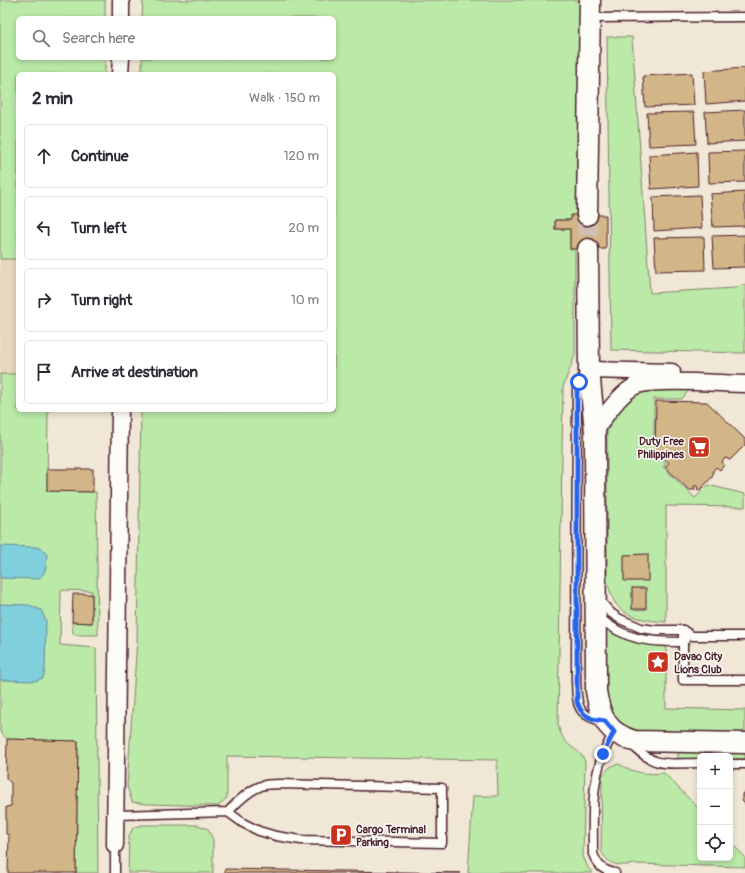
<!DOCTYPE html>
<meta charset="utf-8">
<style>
:root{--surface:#fff;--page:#f7f7f7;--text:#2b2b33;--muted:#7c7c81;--line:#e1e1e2}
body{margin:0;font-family:Pangolin,sans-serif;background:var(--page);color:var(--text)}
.controls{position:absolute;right:12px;bottom:12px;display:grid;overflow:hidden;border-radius:6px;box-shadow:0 2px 6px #0003}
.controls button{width:36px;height:36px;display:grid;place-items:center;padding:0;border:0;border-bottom:1px solid var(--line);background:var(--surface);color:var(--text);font:20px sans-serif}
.stop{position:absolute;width:12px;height:12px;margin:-9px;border:3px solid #2563eb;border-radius:50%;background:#fff}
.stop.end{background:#2563eb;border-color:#fff;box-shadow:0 1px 4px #0008}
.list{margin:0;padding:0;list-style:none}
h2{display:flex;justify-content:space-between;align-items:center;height:52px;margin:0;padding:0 16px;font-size:17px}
h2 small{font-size:13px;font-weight:400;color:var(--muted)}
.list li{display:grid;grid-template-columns:26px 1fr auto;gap:12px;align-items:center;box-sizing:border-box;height:64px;margin:0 8px 8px;padding:0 8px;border:1px solid var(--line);border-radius:6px}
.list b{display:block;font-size:15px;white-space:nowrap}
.list em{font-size:13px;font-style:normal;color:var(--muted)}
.icon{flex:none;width:22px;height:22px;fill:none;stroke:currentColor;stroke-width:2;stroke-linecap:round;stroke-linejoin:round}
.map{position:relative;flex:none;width:745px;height:873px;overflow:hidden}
.search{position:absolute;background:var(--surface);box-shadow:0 2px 6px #0003;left:16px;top:16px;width:320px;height:44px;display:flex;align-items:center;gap:10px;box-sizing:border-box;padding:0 14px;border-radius:6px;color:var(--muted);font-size:15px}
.panel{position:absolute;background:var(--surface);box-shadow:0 2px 6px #0003;left:16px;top:72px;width:320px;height:340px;border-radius:6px}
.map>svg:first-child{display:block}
.built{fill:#e7d8bf}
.green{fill:#bae9a8;stroke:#82846a}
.water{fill:#7fcfdc;stroke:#6a8995}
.building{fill:#d3b688;stroke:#4a1f2b}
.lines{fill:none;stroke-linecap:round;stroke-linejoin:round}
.tertiary-tunnel{stroke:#cfbfb4;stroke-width:20;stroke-dasharray:20 10;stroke-linecap:butt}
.service-casing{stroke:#4a1f2b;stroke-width:11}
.minor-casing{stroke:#4a1f2b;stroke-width:19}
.tertiary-casing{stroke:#4a1f2b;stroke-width:23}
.service{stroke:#fdfcf7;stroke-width:8}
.minor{stroke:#fdfcf7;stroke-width:16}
.tertiary{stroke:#fdfcf7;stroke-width:20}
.route{stroke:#2563eb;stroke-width:5}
.labels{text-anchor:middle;stroke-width:3;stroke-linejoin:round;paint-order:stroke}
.poi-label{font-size:11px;font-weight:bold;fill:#4a1f2b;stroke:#fdfcf7;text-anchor:start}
</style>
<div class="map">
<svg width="745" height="873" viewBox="0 0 745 873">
<rect width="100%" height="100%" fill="#f0e7d6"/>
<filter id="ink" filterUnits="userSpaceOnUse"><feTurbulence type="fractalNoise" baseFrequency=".025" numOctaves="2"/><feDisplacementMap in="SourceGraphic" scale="8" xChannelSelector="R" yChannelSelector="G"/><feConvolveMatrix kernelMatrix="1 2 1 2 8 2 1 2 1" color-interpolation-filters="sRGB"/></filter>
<g filter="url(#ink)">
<rect class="built" x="0" y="259" width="18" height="115"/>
<g class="green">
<path d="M0 0H105V18H18V58H105V74H18V259H0Z"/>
<path d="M143 0H578L580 6V13L576 215 571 220H555V229H570V249H575V355L563 387 558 724C560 734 564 742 573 748 579 752 582 754 585 762L583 856 588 868 593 873H468L473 796H498L497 760 227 756V798L218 806 147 804 132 802 127 786 137 640 141 410H334V74H142V58H334V18H142Z"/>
<path d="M607 37H632L650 293 735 288 745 284V353L611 350Z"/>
<path d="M0 374H18V410H48L47 491 96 492 98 635H75L73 634 72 622 92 623V591L61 590 60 645 96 648 98 873H76L78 741 7 739 0 732Z"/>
<path d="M643 389H690L682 399H654V451L666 463 663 467 695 498 708 485 745 494V507L666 506V622C647 620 623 619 613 599 611 594 609 588 607 582V433C615 410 624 403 643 389Z"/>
<path d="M606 628C625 642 642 646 666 646V708L745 710V734L645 733 626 726 617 719 607 704 606 688Z"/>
<path d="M678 750 745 751V759H730V756H700V759H678Z"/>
<path d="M619 764C633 773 648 775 664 773L700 810V858H730V842L745 857V867L636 864C621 866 609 867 601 851L602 776C607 770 610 765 619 764Z"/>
<path d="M141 825H198L208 829 213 840V873H128L129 836 133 828Z"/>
</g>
<g class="water">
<path d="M0 546 36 547 42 549 47 555C46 566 47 574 37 579L0 578Z"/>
<path d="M0 604 29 605 41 610 46 621 45 670 43 678 36 681 0 680Z"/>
</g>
<g class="building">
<path d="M745 68V101L706 104 704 71Z"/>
<path d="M692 73 694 105 645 107 643 76Z"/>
<path d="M745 110V141L707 143 705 112Z"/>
<path d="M694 112 696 144 649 146 647 113Z"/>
<path d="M745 151V182L709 183 708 152Z"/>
<path d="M697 152 698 186 651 189 649 155Z"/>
<path d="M745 192V226L713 227 710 194Z"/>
<path d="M700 195 702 228 654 231 653 197Z"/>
<path d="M571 215H606V249H570V229H555V220H571Z"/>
<path d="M745 235V267L714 268 712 236Z"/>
<path d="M704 237 705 270 656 271 654 238Z"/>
<path d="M656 401 707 402 745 439V445L730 460 725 458 722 462 724 465 720 470 716 467 713 471V476L700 490H698L697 486H694L695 490H689L665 467 669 463 655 450Z"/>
<path d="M47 469H93V492L47 491Z"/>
<path d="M648 554V581H624V555Z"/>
<rect x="632" y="588" width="14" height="21"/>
<path d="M73 594H92V623L72 622Z"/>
<path d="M7 739 78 741 76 873H8L9 835 6 834V807L11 806V783L6 778Z"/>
<path d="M745 791V804L742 801V794Z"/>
<path d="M225 869 461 873H225Z"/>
</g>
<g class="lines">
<path class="tertiary-tunnel" d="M587 215 588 249"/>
<g class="service-casing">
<g id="service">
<path d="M590 18 745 17"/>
<path d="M587 372 579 382 577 388 576 680C577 704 576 716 603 721"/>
<path d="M599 600 611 613 620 619 641 628 655 630H683L692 636H745"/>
<path d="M599 617C625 641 650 642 683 642L686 639"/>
<path d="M683 630V680H745"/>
<path d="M614 732C609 742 603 752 600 763 591 792 593 824 593 854 598 866 602 870 615 873"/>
<path d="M631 744C656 769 667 763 700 763"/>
<path d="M730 764H745"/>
<path d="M116 815 228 812 243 823 259 831 276 836 301 840 442 843V788L280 784C274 784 267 784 261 786 248 791 237 802 228 812"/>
<path d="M115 873V845"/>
</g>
</g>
<g class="minor-casing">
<g id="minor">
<path d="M121 18V0"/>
<path d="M120 74 121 58"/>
<path d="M589 370 672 372"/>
<path d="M595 431C605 416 617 397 633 387 650 377 722 384 745 384"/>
<path d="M115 845 120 410"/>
</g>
</g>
<g class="tertiary-casing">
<g id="tertiary">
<path d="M587 215 590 0"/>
<path d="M588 249 589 370 595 431 596 691C600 717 607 733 634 741L745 743"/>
</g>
</g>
<use href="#service" class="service"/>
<use href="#minor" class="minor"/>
<use href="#tertiary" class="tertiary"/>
</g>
</g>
<g class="lines" filter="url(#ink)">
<path class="route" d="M579 382 577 388V702L580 709 585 715 592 719 605 721 614 732 603 754"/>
</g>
<defs>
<g id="supermarket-square" transform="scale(1.15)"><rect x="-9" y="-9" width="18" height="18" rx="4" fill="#c8321e" stroke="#fdfcf7"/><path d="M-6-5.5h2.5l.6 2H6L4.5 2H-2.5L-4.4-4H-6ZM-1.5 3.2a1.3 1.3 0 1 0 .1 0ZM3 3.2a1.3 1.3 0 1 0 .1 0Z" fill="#fff"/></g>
<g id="sight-square" transform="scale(1.15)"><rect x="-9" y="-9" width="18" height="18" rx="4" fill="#c8321e" stroke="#fdfcf7"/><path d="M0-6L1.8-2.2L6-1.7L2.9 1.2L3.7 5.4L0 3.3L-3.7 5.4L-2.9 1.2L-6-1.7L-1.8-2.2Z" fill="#fff"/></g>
<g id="parking-square" transform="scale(1.15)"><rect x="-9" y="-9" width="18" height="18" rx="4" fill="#c8321e" stroke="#fdfcf7"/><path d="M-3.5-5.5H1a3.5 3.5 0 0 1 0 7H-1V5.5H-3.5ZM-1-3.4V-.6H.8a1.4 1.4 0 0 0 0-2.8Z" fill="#fff"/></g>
</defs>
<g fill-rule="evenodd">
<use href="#supermarket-square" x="699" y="447"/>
<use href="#sight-square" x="658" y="662"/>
<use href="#parking-square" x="341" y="835"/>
</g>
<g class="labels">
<g class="poi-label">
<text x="684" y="445" text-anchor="end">Duty Free<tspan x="684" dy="13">Philippines</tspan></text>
<text x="674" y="660">Davao City<tspan x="674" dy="13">Lions Club</tspan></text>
<text x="356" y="833">Cargo Terminal<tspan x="356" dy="13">Parking</tspan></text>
</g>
</g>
</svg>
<div class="controls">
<button>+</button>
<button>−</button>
<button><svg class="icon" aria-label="locate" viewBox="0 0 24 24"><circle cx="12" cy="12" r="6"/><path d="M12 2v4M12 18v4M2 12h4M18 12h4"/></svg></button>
</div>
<div class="stop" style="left:579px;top:382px"></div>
<div class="stop end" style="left:603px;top:754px"></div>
<div class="search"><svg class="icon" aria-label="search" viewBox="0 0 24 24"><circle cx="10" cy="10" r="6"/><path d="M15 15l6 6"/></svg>Search here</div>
<section class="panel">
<h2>2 min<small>Walk · 150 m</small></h2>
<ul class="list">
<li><svg class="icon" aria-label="ahead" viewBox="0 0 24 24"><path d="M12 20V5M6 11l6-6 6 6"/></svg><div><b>Continue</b></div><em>120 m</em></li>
<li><svg class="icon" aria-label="left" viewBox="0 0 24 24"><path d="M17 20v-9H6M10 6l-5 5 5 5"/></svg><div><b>Turn left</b></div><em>20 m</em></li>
<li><svg class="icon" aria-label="right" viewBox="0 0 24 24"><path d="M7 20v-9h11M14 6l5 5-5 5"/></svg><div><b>Turn right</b></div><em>10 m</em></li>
<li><svg class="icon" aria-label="arrive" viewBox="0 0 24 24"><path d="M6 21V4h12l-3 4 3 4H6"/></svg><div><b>Arrive at destination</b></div></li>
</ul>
</section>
</div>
